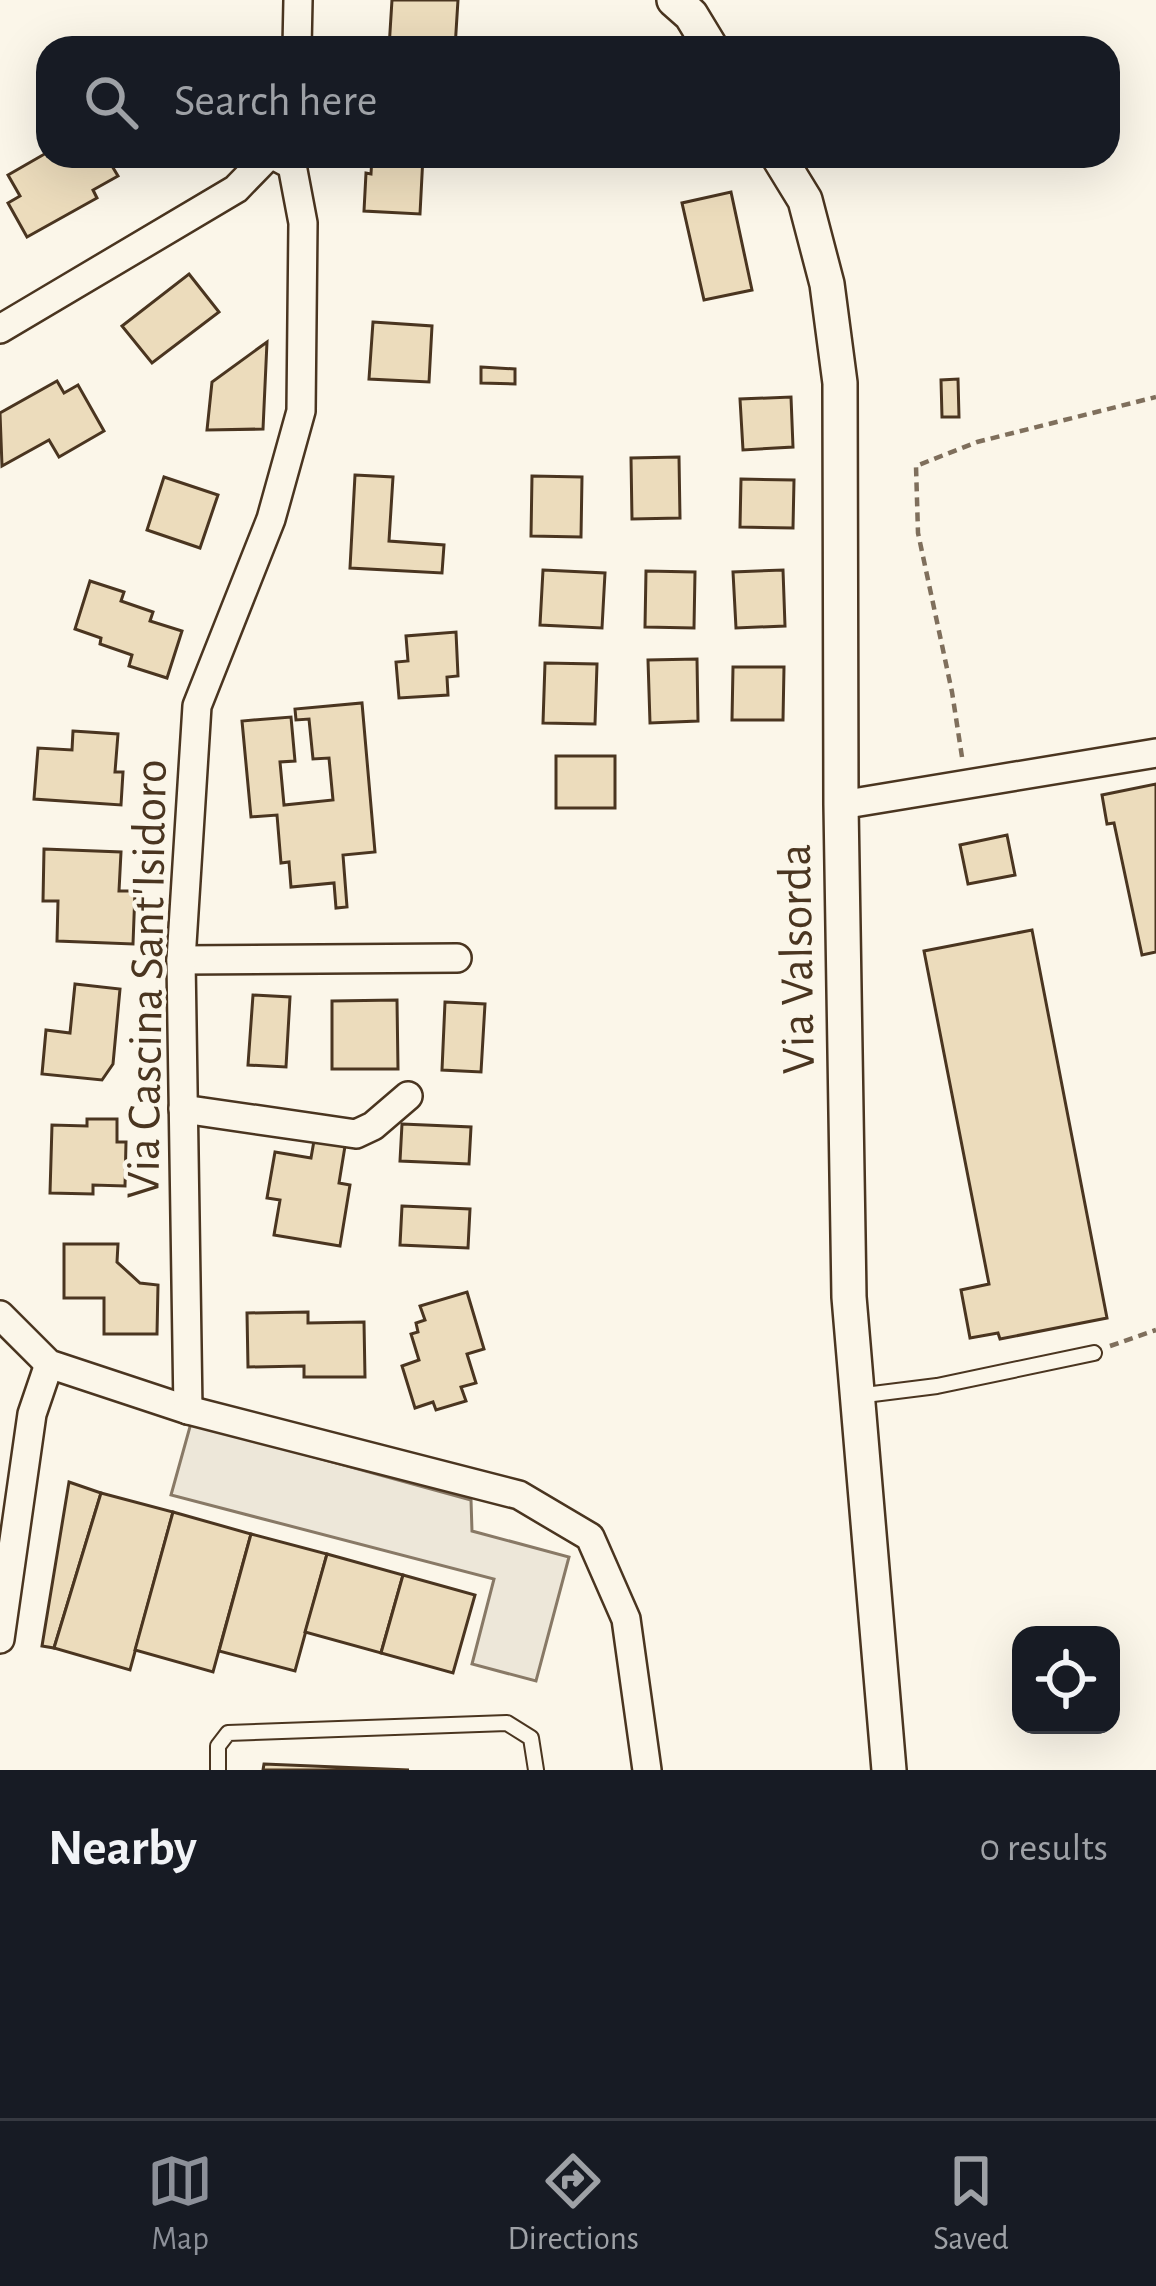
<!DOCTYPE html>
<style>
:root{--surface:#171b24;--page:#242831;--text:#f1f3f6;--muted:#9ea1a6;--line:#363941;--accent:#8c9099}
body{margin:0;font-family:"Alegreya Sans",sans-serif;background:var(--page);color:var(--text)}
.controls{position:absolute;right:36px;bottom:36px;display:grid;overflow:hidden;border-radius:24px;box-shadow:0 12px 48px #0002}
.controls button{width:108px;height:108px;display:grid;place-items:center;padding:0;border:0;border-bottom:3px solid var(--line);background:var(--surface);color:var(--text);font:60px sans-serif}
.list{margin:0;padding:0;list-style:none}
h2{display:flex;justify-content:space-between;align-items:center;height:156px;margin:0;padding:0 48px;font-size:51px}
h2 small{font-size:39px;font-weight:400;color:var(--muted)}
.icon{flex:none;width:66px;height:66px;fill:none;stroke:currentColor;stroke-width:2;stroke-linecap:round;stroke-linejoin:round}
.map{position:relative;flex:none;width:1156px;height:1770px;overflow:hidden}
.search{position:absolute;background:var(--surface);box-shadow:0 12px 48px #0002;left:36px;right:36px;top:36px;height:132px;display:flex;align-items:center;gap:30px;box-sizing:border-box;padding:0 42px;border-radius:36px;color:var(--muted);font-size:45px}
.sheet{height:348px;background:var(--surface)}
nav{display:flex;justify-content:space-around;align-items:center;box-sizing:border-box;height:168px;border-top:3px solid var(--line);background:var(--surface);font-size:33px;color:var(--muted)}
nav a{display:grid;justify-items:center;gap:6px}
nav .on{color:var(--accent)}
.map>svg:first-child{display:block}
.parking{fill:#ede7d9;stroke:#887966;stroke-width:3}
.building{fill:#ecdcbc;stroke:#4a3520;stroke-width:3}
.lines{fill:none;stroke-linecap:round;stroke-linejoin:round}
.service-casing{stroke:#4a3520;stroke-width:18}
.minor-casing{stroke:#4a3520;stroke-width:32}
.tertiary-casing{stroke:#4a3520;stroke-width:38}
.path{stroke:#7f6f5c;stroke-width:4.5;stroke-dasharray:9 6;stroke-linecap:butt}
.service{stroke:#fbf6e9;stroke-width:14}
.minor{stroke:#fbf6e9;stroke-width:27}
.tertiary{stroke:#fbf6e9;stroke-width:33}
.labels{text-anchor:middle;stroke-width:9;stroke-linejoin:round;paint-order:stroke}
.street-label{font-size:48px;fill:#4a3520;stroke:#fbf6e9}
</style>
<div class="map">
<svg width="1156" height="1770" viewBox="0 0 1156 1770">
<rect width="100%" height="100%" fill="#fbf6e9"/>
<path class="parking" d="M191 1423 471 1500 472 1531 569 1557 536 1681 472 1664 494 1579 171 1495Z"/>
<g class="building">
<path d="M392 0H458L455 48H389Z"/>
<path d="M48 152V156H106L118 176 93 190 97 198 27 237 8 203 20 196 8 175Z"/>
<path d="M372 156H423L420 214 364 211 366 173 371 174Z"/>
<path d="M731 192 752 290 704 300 682 203Z"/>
<path d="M189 274 219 312 152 363 122 326Z"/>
<path d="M373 322 432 326 429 382 369 379Z"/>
<path d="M267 342 263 429 207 430 212 382Z"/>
<path d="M481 367 515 369V384L481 383Z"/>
<path d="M958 379 959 417H942L941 380Z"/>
<path d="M57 381 64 393 78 385 104 431 59 457 49 440 2 466 0 413Z"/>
<path d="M791 397 793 447 743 450 740 399Z"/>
<path d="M679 457 680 518 632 519 631 458Z"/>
<path d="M355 475 393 477 389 541 444 545 442 573 350 568Z"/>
<path d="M532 476 582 477 581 537 531 536Z"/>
<path d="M164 477 218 495 200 548 147 530Z"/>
<path d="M741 479 794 480 793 528 740 527Z"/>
<path d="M543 570 605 573 602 628 540 625Z"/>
<path d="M783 570 785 626 736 628 733 572Z"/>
<path d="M646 571 695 572 694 628 645 627Z"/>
<path d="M90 581 124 592 121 601 153 612 150 621 182 631 167 678 129 666 132 655 100 644 101 638 75 629Z"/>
<path d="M456 632 458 676 447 677 448 695 399 698 396 662 408 661 406 636Z"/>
<path d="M697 659 698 721 650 723 648 660Z"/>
<path d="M545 663 597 664 595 724 543 723Z"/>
<path d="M733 667H784L783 720H732Z"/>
<path d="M362 703 375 852 343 855 347 907 336 908 334 883 291 887 289 862 281 863 277 815 251 817 242 721 291 717 295 761 280 762 284 805 333 800 329 758 313 759 309 719 296 720 295 709Z"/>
<path d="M73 731 118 734 115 772H123L121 805 34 799 38 748 72 750Z"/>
<rect x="556" y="756" width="59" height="52"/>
<path d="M1156 784V952L1142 955 1114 823 1107 824 1102 795Z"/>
<path d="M1007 835 1015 875 968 884 960 845Z"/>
<path d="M44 849 121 852 119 891H135L133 944 57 941 58 901H43Z"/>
<path d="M1032 930 1107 1318 1000 1339 998 1333 970 1338 961 1290 989 1284 924 951Z"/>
<path d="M75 984 120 989 113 1064 102 1080 42 1074 46 1030 70 1033Z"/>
<path d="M253 995 290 997 286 1067 248 1065Z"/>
<path d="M397 1000 398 1069H332V1001Z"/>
<path d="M445 1002 485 1004 481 1072 442 1070Z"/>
<path d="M87 1119H117V1142H126L125 1186 93 1185V1194L50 1193 52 1125 87 1126Z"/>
<path d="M402 1124 471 1127 469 1164 400 1161Z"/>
<path d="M315 1135 346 1140 339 1183 350 1185 340 1246 274 1235 280 1200 267 1198 275 1152 311 1158Z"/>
<path d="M402 1206 470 1209 468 1248 400 1245Z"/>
<path d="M64 1244H118L117 1262 140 1283 158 1285 157 1334H104V1298H64Z"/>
<path d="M467 1292 484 1349 467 1354 476 1383 461 1387 466 1401 436 1410 433 1402 415 1408 402 1366 419 1360 411 1334 418 1332 416 1323 425 1320 420 1306Z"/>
<path d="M308 1312V1323L364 1322 365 1377H304V1366L248 1367 247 1313Z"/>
<path d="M69 1482 101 1493 54 1648 42 1646Z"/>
<path d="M101 1493 173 1512 130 1670 54 1648Z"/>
<path d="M173 1512 251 1534 213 1672 135 1650Z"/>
<path d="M251 1534 327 1554 295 1671 219 1651Z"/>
<path d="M327 1554 403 1575 381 1653 305 1632Z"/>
<path d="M403 1575 475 1595 453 1673 381 1653Z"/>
<path d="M264 1764 409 1770H263Z"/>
</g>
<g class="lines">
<g class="service-casing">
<g id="service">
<path d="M857 1396 937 1386 1094 1353"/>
<path d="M218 1770V1746L228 1733 507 1723 531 1738 536 1770"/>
</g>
</g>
<g class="minor-casing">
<g id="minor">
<path d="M297 48 298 0"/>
<path d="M0 329 236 189 268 156"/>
<path d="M841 805 1156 753"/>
<path d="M181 960 457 958"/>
<path d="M183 1109 356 1134 373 1126 408 1096"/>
<path d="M0 1315 49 1364 188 1410 519 1495 590 1537 626 1619 647 1770"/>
<path d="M188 1410 181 960 197 706 271 519 301 411 303 223 292 165 275 156"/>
<path d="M0 1639 32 1414 49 1364"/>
</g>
</g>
<g class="tertiary-casing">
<g id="tertiary">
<path d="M674 0 691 15 711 48"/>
<path d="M778 156 805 200 827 284 840 383 841 805 849 1297 889 1770"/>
</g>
</g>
<g class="path">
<path d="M962 757 952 692 918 533 916 466 977 442 1156 397"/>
<path d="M1110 1346 1156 1330"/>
</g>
<use href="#service" class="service"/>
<use href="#minor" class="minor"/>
<use href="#tertiary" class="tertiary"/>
</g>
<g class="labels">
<g class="street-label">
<text transform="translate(795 959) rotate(-91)" y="17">Via Valsorda</text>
<text transform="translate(145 979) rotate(-89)" y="17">Via Cascina Sant'Isidoro</text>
</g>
</g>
</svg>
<div class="controls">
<button><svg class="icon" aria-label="locate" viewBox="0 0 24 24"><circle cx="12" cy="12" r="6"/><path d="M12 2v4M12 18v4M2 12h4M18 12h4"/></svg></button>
</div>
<div class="search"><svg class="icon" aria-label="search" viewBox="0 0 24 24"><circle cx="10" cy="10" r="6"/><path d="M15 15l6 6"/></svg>Search here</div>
</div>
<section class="sheet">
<h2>Nearby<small>0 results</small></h2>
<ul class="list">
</ul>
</section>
<nav>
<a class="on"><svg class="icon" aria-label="map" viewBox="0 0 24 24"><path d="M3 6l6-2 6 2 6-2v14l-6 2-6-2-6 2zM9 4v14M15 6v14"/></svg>Map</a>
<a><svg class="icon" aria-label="directions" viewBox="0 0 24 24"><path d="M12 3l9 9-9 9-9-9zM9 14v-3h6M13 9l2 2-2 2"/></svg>Directions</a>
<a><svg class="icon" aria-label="saved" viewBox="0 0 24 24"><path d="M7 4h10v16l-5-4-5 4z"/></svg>Saved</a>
</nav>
